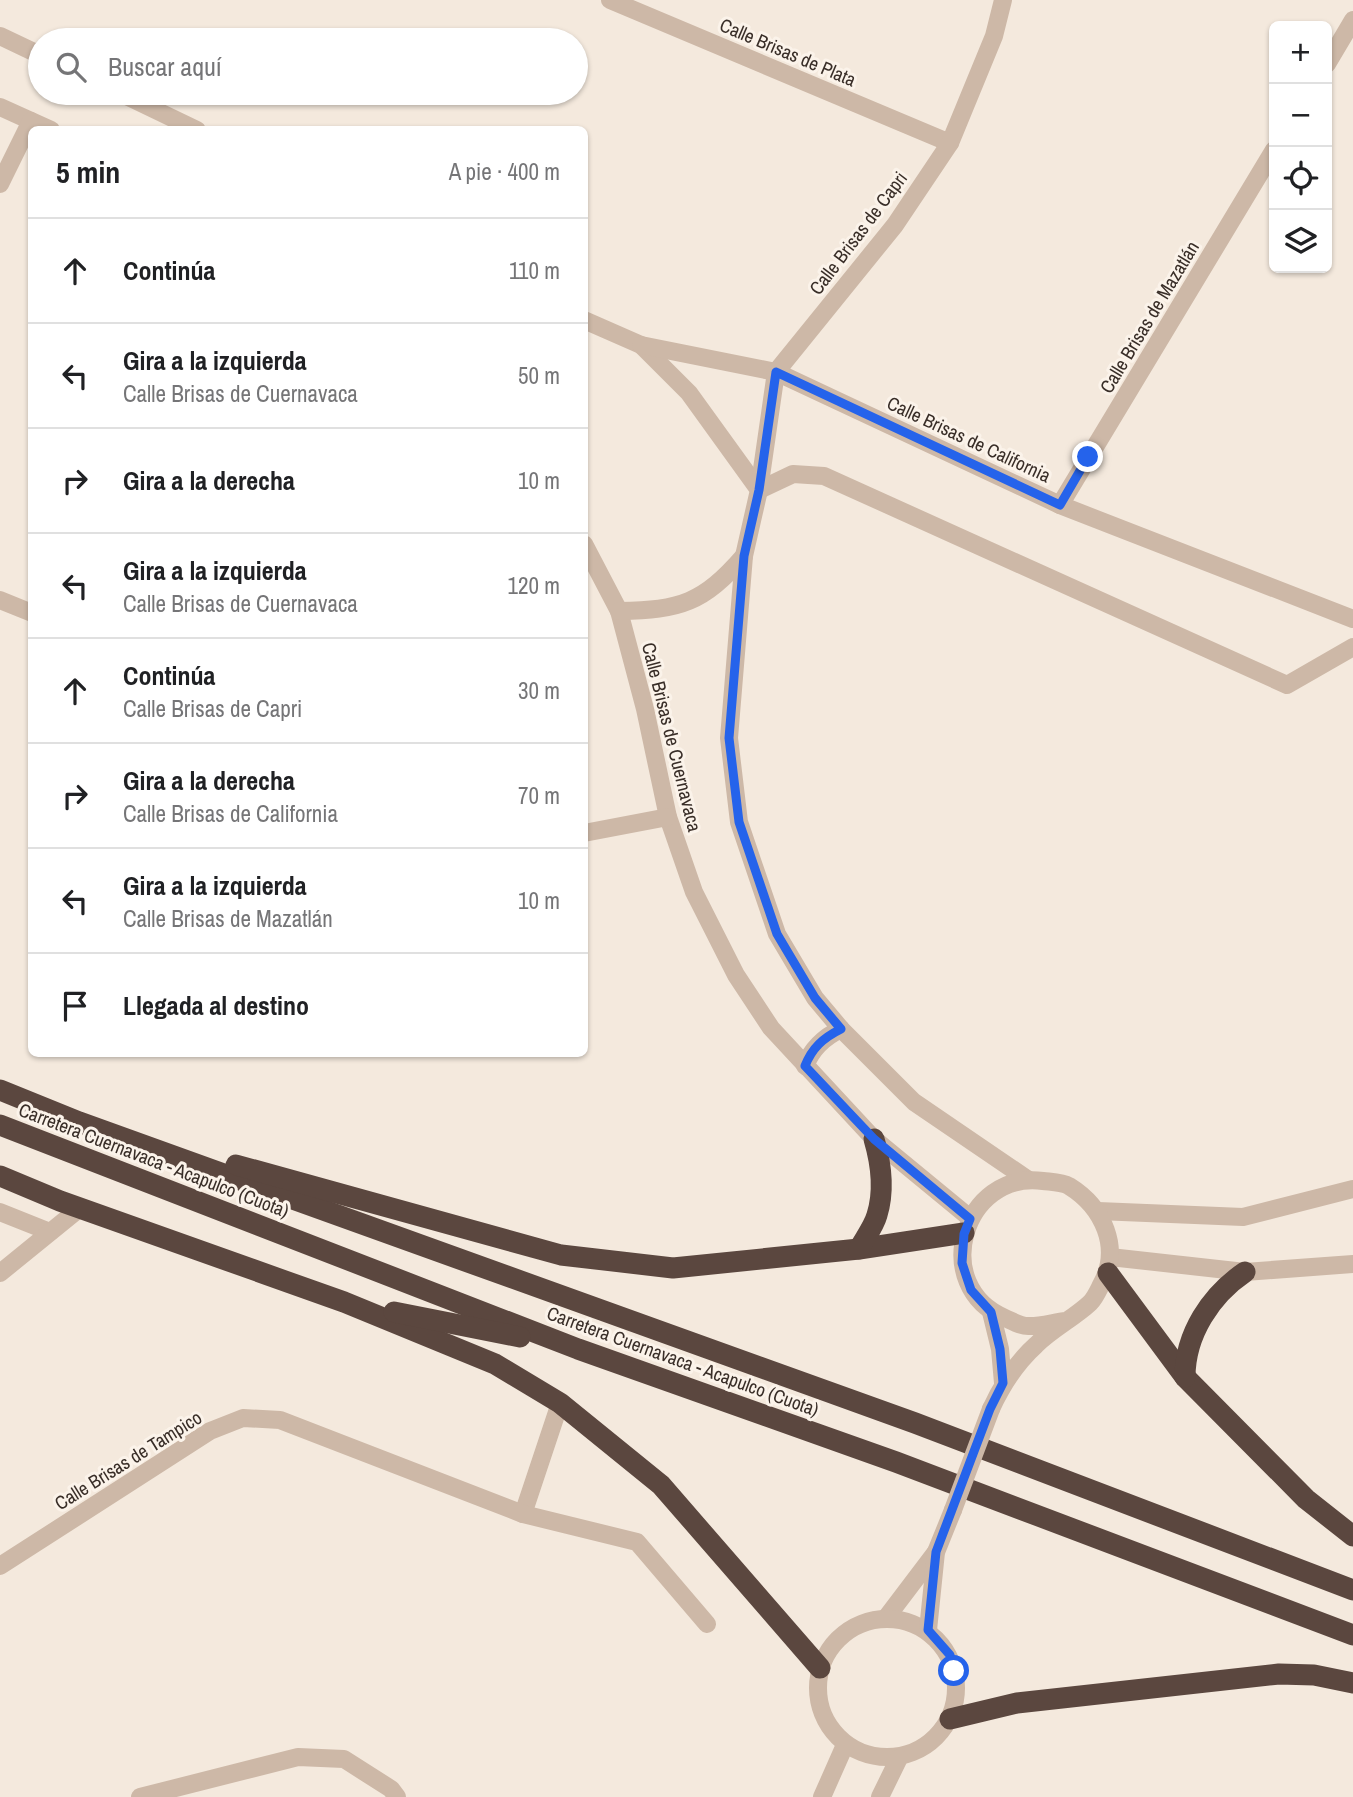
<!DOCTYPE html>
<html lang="es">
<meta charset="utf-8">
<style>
:root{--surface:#fff;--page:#f6f6f6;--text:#202124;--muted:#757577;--line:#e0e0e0}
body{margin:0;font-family:"Archivo Narrow",sans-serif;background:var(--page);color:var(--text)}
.controls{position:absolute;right:21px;top:21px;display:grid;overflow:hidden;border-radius:10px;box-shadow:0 2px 5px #0004}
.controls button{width:63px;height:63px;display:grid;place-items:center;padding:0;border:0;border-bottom:2px solid var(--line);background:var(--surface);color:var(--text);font:35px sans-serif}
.stop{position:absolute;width:21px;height:21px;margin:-16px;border:5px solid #2563eb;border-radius:50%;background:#fff}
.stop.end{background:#2563eb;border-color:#fff;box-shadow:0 2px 7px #0008}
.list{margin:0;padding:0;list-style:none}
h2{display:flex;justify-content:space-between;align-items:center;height:91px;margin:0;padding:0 28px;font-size:30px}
h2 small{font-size:23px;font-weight:400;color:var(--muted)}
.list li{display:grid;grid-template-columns:46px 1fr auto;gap:21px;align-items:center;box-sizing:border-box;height:105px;padding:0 28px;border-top:2px solid var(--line)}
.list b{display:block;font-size:26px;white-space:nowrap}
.list p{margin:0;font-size:23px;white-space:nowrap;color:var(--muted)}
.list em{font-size:23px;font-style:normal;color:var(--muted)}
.icon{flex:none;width:38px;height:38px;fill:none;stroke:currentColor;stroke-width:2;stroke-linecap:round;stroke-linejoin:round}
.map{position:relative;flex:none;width:1353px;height:1797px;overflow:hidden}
.search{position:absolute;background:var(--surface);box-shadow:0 2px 5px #0004;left:28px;top:28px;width:560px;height:77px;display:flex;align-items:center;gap:18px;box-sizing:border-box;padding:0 24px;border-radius:38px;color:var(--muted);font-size:26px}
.panel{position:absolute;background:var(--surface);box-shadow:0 2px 5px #0004;left:28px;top:126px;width:560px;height:931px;border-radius:10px}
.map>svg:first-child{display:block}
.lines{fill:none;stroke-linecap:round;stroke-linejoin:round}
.service{stroke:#cdb8a7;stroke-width:18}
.minor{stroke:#cdb8a7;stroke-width:18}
.tertiary{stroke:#cdb8a7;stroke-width:18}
.motorway{stroke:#5b473f;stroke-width:21}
.tertiary-bridge{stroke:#cdb8a7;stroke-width:18}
.route{stroke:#2563eb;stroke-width:9}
.labels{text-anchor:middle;stroke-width:6;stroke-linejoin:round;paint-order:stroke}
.street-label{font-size:19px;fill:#392e28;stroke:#fbf3ea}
</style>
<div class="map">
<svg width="1353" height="1797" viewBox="0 0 1353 1797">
<rect width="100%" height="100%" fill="#f4e9dd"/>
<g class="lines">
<g class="service">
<path d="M0 1212 50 1232"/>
<path d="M0 1273 80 1208"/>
</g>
<g class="minor">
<path d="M610 0 950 143"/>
<path d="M0 36 40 55"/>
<path d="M1327 64 1353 20"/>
<path d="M120 93 197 130"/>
<path d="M0 107 51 130"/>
<path d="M0 184 31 121"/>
<path d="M584 320 641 345 689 393 759 490 744 556 729 738 739 822 777 934 815 998 841 1029 914 1102 1027 1179"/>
<path d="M641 345 776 372 1060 505 1353 619"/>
<path d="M759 490 793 474 824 476 1287 685 1353 647"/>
<path d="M759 490 776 372 895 225 950 143 994 36 1003 0"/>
<path d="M1060 505 1274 150"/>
<path d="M584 544 619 611 645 709 668 817 694 892 736 975 771 1028 874 1139 970 1218"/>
<path d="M0 600 32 613"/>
<path d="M619 611C681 610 703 603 744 556"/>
<path d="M584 833 668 817"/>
<path d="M805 1066C812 1048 824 1037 841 1029"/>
<path d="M1098 1211 1243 1217 1353 1189"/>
<path d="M1110 1257 1245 1272 1353 1264"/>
<path d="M523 1514 560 1403"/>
<path d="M0 1566 210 1431 243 1418 280 1420 523 1514 637 1542 707 1624"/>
<path d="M140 1797 298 1757 344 1759 391 1789 397 1797"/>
</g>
<g class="tertiary">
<path d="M991 1312 1000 1349 1003 1383"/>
<path d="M991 1409C1002 1385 1016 1363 1036 1345 1052 1329 1074 1318 1090 1303 1095 1298 1098 1291 1101 1285 1122 1248 1103 1207 1069 1186 1062 1182 1051 1182 1043 1181 963 1170 929 1286 1005 1318 1012 1321 1022 1327 1030 1326 1042 1326 1055 1322 1066 1321"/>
<path d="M886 1618 936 1552"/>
<circle cx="887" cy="1688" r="69"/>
<path d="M928 1630 936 1552 953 1510"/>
<path d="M822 1797 845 1745"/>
<path d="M880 1797 899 1758"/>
</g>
<g class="motorway">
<path d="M0 1090 79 1122 915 1423 1353 1590"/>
<path d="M0 1125 578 1349 896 1462 1353 1635"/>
<path d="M236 1165 561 1255 673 1268 859 1249 964 1233"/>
<path d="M0 1176 60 1201 344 1302 495 1364 560 1403 661 1485 820 1668"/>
<path d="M859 1249C865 1238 874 1226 877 1215 885 1189 881 1163 874 1139"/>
<path d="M1108 1273 1185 1377 1306 1499 1353 1536"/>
<path d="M394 1312 520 1337"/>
<path d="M1185 1377C1185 1334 1211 1295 1245 1272"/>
<path d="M950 1719 1017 1703 1279 1674 1314 1675 1353 1683"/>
</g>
<path class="tertiary-bridge" d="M953 1510 991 1409"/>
</g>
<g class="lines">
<path class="route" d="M954 1671 950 1655 928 1630 936 1552 990 1409 1003 1383 1000 1349 991 1312 971 1290 962 1263 964 1234 970 1219 874 1139 805 1066C812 1048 823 1038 841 1029L815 998 777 934 739 822 729 738 744 556 759 490 776 372 1060 505 1088 457"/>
</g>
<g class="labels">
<g class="street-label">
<text transform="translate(788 52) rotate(23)" y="7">Calle Brisas de Plata</text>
<text transform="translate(858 233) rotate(-53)" y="7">Calle Brisas de Capri</text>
<text transform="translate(1149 317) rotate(-59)" y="7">Calle Brisas de Mazatlán</text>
<text transform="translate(969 439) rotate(25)" y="7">Calle Brisas de California</text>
<text transform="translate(672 737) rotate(76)" y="7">Calle Brisas de Cuernavaca</text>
<text transform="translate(154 1160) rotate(21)" y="7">Carretera Cuernavaca - Acapulco (Cuota)</text>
<text transform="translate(683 1361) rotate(20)" y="7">Carretera Cuernavaca - Acapulco (Cuota)</text>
<text transform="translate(128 1460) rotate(-32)" y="7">Calle Brisas de Tampico</text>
</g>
</g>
</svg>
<div class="controls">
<button>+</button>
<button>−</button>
<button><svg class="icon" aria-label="locate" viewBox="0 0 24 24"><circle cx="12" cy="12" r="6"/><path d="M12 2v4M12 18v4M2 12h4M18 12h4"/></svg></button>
<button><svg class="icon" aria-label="layers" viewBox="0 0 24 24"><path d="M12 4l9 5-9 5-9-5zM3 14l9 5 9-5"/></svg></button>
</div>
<div class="stop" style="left:954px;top:1671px"></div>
<div class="stop end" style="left:1088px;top:457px"></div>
<div class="search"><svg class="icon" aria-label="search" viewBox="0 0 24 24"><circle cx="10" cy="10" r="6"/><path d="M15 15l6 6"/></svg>Buscar aquí</div>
<section class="panel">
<h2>5 min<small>A pie · 400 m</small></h2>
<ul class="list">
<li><svg class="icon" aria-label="ahead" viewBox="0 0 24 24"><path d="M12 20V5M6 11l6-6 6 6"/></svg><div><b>Continúa</b></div><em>110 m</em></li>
<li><svg class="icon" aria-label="left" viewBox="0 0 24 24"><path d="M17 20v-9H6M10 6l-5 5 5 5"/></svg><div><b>Gira a la izquierda</b><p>Calle Brisas de Cuernavaca</p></div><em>50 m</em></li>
<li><svg class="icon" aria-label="right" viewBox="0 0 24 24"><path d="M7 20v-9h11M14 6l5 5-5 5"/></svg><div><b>Gira a la derecha</b></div><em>10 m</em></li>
<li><svg class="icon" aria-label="left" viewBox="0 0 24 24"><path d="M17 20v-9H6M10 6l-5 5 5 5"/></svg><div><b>Gira a la izquierda</b><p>Calle Brisas de Cuernavaca</p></div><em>120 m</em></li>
<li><svg class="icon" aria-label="ahead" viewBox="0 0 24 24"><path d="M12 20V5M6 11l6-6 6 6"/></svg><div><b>Continúa</b><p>Calle Brisas de Capri</p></div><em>30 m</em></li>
<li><svg class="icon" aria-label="right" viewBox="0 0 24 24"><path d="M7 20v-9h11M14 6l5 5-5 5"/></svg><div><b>Gira a la derecha</b><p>Calle Brisas de California</p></div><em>70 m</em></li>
<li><svg class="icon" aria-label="left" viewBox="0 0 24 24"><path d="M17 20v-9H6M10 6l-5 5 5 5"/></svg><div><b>Gira a la izquierda</b><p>Calle Brisas de Mazatlán</p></div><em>10 m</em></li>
<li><svg class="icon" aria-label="arrive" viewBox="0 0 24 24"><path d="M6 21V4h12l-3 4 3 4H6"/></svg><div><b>Llegada al destino</b></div></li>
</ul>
</section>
</div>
